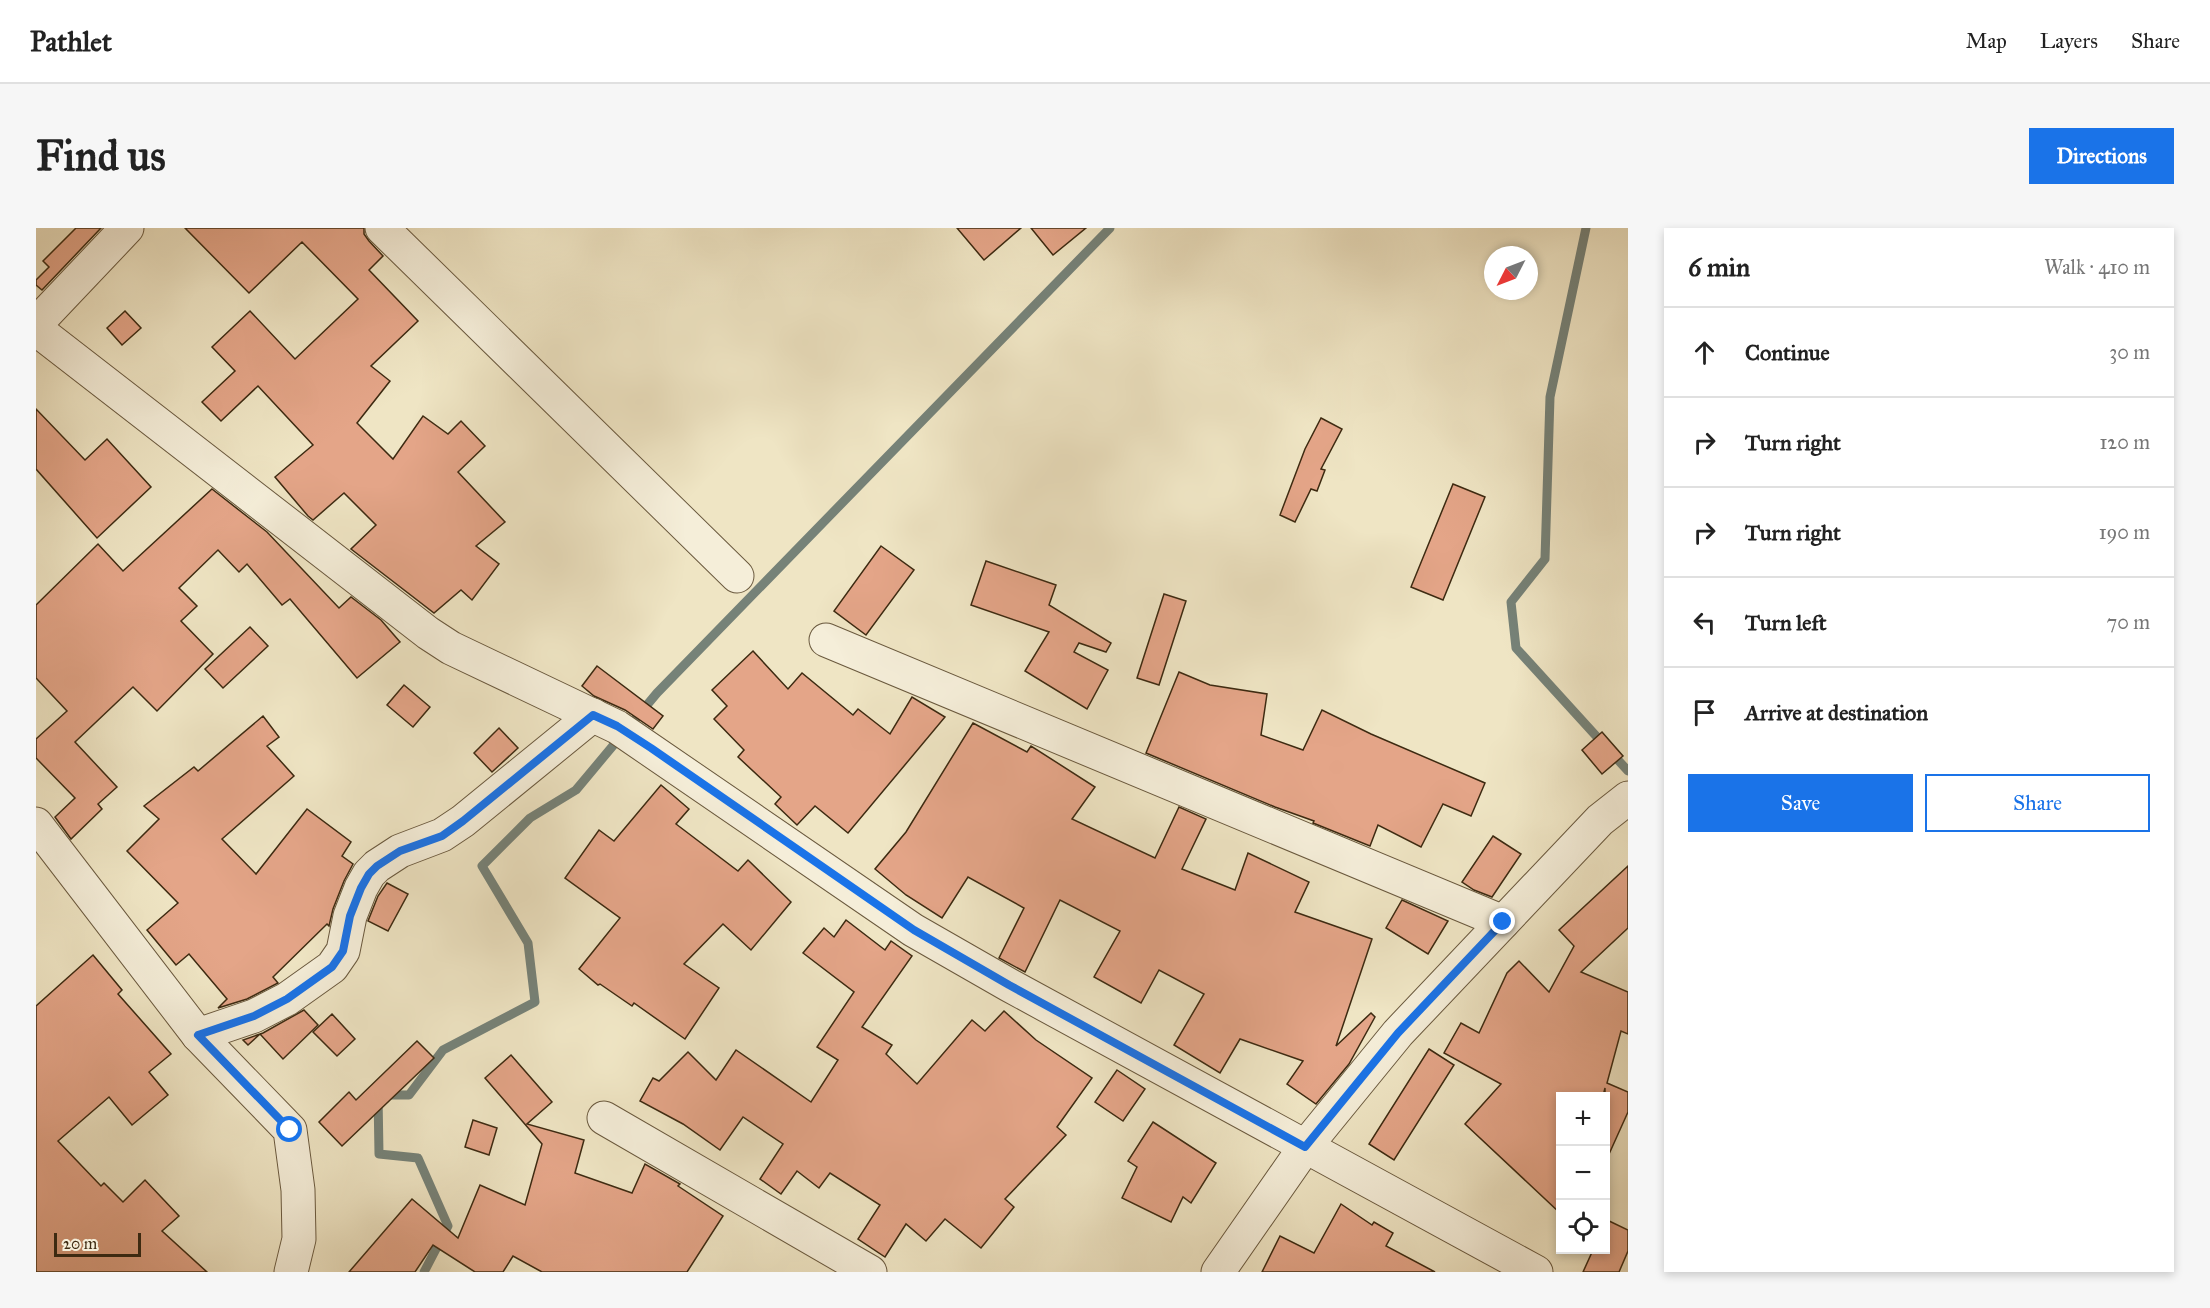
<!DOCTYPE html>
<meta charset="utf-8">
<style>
:root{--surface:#fff;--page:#f6f6f6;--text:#222;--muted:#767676;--line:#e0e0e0;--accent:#1a73e8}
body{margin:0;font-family:"IM FELL Great Primer",serif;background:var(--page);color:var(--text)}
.controls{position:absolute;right:18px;bottom:18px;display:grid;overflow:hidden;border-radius:0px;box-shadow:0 3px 9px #0003}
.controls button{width:54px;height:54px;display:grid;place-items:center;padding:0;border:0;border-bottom:2px solid var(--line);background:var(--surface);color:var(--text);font:30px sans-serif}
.compass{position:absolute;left:1448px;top:18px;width:54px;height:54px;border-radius:50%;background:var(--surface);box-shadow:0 3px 9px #0003;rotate:228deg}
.scale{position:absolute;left:18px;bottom:15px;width:87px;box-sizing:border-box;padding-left:6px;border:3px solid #3d2a11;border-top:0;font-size:16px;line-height:21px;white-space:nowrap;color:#3d2a11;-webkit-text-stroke:4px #f5eed9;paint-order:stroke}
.stop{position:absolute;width:18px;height:18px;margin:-14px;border:4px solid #1a73e8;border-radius:50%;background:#fff}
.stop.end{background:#1a73e8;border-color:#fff;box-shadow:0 2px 6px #0008}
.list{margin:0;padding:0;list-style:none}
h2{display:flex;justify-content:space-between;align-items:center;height:78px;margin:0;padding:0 24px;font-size:26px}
h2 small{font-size:20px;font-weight:400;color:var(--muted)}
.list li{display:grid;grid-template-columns:39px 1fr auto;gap:18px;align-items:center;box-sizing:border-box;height:90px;padding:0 24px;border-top:2px solid var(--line)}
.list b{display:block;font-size:22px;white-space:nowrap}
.list em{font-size:20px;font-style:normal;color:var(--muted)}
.actions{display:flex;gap:12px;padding:18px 24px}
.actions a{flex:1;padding:14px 0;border:2px solid var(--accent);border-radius:0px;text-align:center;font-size:21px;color:var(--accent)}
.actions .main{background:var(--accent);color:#fff}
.icon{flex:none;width:33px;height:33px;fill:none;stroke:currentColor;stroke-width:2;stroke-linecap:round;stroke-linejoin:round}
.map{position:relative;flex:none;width:1592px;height:1044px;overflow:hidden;border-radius:0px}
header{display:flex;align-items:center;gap:36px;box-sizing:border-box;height:84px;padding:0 30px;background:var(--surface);border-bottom:2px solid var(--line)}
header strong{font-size:28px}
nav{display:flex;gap:33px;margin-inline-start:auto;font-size:21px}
.intro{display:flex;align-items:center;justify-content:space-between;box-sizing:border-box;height:144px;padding:0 36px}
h1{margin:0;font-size:42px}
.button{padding:15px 27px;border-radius:0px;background:var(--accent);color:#fff;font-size:21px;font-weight:700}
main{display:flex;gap:36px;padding:0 36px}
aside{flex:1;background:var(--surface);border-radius:0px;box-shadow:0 3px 9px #0003}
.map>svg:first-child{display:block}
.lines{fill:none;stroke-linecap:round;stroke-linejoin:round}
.stream{stroke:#768278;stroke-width:9}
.building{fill:#e4a588;stroke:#3d2a11;stroke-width:1.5}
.minor-casing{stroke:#6a593e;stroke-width:35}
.minor{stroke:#f5eed9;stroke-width:33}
.route{stroke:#1a73e8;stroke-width:8}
</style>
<header>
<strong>Pathlet</strong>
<nav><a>Map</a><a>Layers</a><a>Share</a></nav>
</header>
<div class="intro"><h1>Find us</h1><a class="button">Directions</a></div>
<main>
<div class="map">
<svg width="1592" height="1044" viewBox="0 0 1592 1044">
<rect width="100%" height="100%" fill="#efe5c4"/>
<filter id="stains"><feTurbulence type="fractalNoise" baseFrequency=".00333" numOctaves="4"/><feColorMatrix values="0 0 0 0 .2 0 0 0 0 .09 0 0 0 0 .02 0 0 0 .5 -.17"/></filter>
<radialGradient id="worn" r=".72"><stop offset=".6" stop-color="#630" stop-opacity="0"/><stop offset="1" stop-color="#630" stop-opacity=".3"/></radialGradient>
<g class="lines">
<g class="stream">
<path d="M1550 0 1514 169 1509 331 1475 374 1480 420 1592 543"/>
<path d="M388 1044 412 998 382 930 343 926 342 867H373L407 822 499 774 492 715 446 638 494 590 540 562 621 465 1074 0"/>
</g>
</g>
<g class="building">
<path d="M40 0H65L6 62 0 57V52L13 39 7 33Z"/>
<path d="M149 0H328V6L333 13 347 28 333 42 382 93 335 138 354 153 321 195 357 231 387 188 412 206 425 193 449 218 422 244 469 294 440 318 463 336 436 372 425 362 398 385 315 321 340 297 308 265 277 292 272 288 239 249 277 217 222 158 185 193 166 174 199 143 176 119 214 83 259 131 322 71 266 14 213 65Z"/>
<path d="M921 0H985L948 32Z"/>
<path d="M995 0H1050L1017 27Z"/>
<path d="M89 83 105 100 86 117 71 100Z"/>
<path d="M0 181 49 232 71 211 115 259 61 310 0 241Z"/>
<path d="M1285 190 1306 201 1285 241 1289 242 1281 263 1275 261 1259 294 1244 287 1269 221Z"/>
<path d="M1417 256 1449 269 1407 372 1375 359Z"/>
<path d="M176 261 231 304 303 380 315 369 345 392 364 414 321 450 254 371 246 377 211 336 203 344 182 322 143 360 161 378 145 393 177 426 121 483 97 459 39 514 81 559 62 576 66 581 35 611 19 589 39 570 0 530V511L31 483 0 450V377L62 316 87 343Z"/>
<path d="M845 318 878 342 830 407 798 383Z"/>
<path d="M950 333 1020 357 1013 377 1075 415 1070 424 1043 415 1038 424 1072 442 1051 481 989 443 1013 404 935 377Z"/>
<path d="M1128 366 1150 373 1123 457 1101 450Z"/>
<path d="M214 399 232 418 187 460 169 441Z"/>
<path d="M717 423 752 461 766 445 817 487 822 481 854 506 876 469 909 489 812 605 779 578 761 597 739 576 745 569 702 529 708 522 678 491 691 478 676 462Z"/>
<path d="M561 438 627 488 617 501 589 482 558 468 546 458Z"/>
<path d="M1143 444 1174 457 1231 466 1225 507 1267 522 1286 482 1335 506 1449 555 1435 588 1407 576 1385 619 1342 597 1334 618 1277 595 1278 593 1239 579 1110 525Z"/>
<path d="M368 457 394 479 377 499 351 477Z"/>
<path d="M227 488 243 509 231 518 258 548 186 611 220 646 271 581 315 614 306 628 317 636 308 653 297 681 293 698 291 696 237 749 242 755 211 771 182 780 191 771 153 726 140 737 111 702 142 675 91 623 123 591 108 578 158 539 162 543Z"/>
<path d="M937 495 991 524 995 518 1059 559 1036 591 1119 630 1143 579 1170 591 1146 641 1199 662 1212 625 1273 654 1259 684 1336 711 1300 818 1335 785 1339 789 1313 836 1280 876 1251 856 1267 833 1204 811 1184 845 1138 817 1168 766 1123 742 1105 775 1058 749 1084 703 1024 672 989 744 963 730 988 680 932 649 906 690 870 667 839 641 870 604Z"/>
<path d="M463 500 482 520 456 544 438 525Z"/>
<path d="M1566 504 1587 528 1566 546 1546 522Z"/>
<path d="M625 557 653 581 640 596 702 643 712 632 755 674 715 722 687 696 648 736 683 760 649 811 598 775 596 778 564 756 562 757 543 741 584 690 529 650 563 602 578 613Z"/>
<path d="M1457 608 1485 626 1456 669 1438 662 1426 654Z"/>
<path d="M1592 638V700L1545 744 1592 764V806L1585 803 1571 855 1592 864V884L1569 935V860L1567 868H1524V985L1429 896 1465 856 1408 825 1425 795 1443 805 1471 745 1483 733 1513 764 1538 718 1523 702Z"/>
<path d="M351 655 372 666 352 703 332 693 342 668Z"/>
<path d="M1366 672 1412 693 1392 726 1350 700Z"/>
<path d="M810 692 849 722 855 713 876 728 826 799 856 817 850 826 881 856 936 792 949 803 968 783 1000 812 1056 850 1021 899 1030 907 969 971 978 979 945 1020 909 991 890 1013 870 996 849 1029 822 1011 844 977 794 945 783 960 761 943 745 966 724 951 747 916 707 889 684 922 647 896 604 873 617 850 623 853 652 824 680 852 700 822 775 874 802 832 781 819 818 764 767 725 788 700 798 709Z"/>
<path d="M57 727 86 762 82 766 135 826 113 844 132 867 96 897 73 869 22 913 65 958 68 955 87 974 109 952 143 988 126 1003 171 1044H0V778Z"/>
<path d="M268 782 282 797 247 831 224 806 212 817 207 812 227 805Z"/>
<path d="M296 786 319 811 301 828 277 804Z"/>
<path d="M381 813 398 830 306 918 283 894 313 864 320 872Z"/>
<path d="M1393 821 1418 837 1358 932 1333 916Z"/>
<path d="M475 827 516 874 491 896 548 912 539 945 596 965 609 936 644 956 642 958 687 988 651 1044H506L477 1028 467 1044H439L397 1017 379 1044H313L376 971 422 1010 444 957 489 977 506 916 449 850Z"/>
<path d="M1081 842 1109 861 1087 893 1059 874Z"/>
<path d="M437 892 461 900 453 927 429 919Z"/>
<path d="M1117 894 1180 935 1155 975 1147 969 1135 994 1086 970 1101 939 1092 933Z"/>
<path d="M1305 976 1336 997 1338 994 1357 1005 1350 1018 1399 1044H1226L1244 1008 1278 1025Z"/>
<path d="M1569 991 1592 1002V1023L1583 1044H1547L1557 1022H1569Z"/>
</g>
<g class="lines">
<g class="minor-casing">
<g id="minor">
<path d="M346 0 701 348"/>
<path d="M0 96 91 0"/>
<path d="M0 101 392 405 415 420 581 499 877 702 973 757 1500 1044"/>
<path d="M790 412 1467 694"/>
<path d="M0 596 162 807 254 902 262 962 263 1011 255 1044"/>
<path d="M162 807 218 788 251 771 296 739 307 723 314 688 325 660 333 646 341 638 364 623 406 607 427 593 557 487"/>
<path d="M568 890 834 1044"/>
<path d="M1182 1044 1269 919 1362 805 1564 592 1592 570"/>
</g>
</g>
<use href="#minor" class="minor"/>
</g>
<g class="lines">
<path class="route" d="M254 902 162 807 218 788 251 771 296 739 307 723 314 688 325 660 333 646 341 638 364 623 406 608 427 593 557 487 581 498 615 520 878 702 973 757 1269 919 1362 805 1467 694"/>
</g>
<rect width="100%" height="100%" filter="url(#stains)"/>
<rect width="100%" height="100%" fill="url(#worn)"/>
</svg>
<div class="controls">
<button>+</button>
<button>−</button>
<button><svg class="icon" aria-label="locate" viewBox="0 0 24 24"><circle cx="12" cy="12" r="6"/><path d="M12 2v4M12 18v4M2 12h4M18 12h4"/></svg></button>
</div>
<svg class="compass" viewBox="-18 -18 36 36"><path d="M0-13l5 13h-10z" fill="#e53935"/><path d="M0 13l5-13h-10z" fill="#767676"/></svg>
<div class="scale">20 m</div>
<div class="stop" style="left:254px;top:902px"></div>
<div class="stop end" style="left:1467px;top:694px"></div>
</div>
<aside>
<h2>6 min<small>Walk · 410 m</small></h2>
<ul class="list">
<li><svg class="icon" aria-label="ahead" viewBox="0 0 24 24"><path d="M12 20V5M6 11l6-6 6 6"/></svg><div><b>Continue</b></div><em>30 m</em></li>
<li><svg class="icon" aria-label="right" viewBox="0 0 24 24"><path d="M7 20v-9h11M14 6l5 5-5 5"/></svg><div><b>Turn right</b></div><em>120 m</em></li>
<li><svg class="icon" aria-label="right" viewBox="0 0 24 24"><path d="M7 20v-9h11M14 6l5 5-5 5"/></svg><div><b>Turn right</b></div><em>190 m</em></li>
<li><svg class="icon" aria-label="left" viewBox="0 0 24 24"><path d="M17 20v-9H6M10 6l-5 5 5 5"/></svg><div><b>Turn left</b></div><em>70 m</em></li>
<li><svg class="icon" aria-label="arrive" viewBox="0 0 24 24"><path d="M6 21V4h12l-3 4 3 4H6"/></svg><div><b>Arrive at destination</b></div></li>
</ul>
<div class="actions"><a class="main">Save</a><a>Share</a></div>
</aside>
</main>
